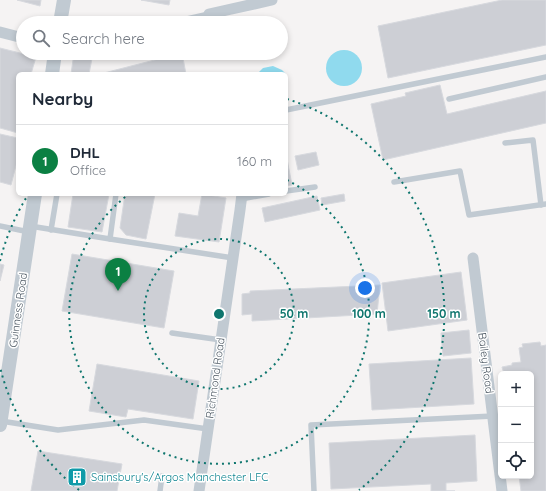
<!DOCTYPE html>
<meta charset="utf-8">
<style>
:root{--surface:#fff;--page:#f6f6f7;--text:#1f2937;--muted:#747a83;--line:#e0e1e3;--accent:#0b8043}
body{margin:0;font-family:Quicksand,sans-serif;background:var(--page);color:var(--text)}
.controls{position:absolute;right:12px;bottom:12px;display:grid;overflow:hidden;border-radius:6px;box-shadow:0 2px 6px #0003}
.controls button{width:36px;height:36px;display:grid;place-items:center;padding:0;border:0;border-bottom:1px solid var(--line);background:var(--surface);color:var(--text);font:20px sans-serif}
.you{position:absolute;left:365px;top:288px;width:14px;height:14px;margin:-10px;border:3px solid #fff;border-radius:50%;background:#1a73e8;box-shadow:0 0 0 6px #1a73e833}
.badge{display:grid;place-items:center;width:26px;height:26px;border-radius:50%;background:var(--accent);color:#fff;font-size:13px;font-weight:700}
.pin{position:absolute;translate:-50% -33px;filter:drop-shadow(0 1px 2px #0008)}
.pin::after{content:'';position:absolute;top:21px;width:14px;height:12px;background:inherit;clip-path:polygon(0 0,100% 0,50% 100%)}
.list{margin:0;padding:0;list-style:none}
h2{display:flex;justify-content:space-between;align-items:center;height:52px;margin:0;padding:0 16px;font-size:17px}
h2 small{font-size:13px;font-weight:400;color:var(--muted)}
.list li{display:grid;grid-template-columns:26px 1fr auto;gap:12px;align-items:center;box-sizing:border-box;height:72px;padding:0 16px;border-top:1px solid var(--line)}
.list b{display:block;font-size:15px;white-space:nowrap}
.list p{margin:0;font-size:13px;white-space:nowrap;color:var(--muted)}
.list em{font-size:13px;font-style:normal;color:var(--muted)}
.icon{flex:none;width:22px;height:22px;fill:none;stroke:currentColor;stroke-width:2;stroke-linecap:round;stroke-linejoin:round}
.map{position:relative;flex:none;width:546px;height:491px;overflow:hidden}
.search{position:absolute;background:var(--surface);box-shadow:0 2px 6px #0003;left:16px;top:16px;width:272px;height:44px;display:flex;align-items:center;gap:10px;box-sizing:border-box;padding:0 14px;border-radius:22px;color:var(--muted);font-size:15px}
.panel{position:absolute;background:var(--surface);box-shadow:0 2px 6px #0003;left:16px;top:72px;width:272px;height:124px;border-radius:6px}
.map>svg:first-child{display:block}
.water{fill:#90daee}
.building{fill:#cdcfd5;stroke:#d7d9de}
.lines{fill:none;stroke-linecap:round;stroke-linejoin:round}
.service{stroke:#c1cad2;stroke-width:5.5}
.minor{stroke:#c1cad2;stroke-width:11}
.tertiary{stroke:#c1cad2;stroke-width:14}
.ring{fill:none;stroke:#0f766e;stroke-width:2;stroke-dasharray:2 4}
.labels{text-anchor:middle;stroke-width:3;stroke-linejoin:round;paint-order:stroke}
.street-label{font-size:11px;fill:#4a5661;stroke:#fff}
.culture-label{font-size:11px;fill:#0d838f;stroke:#fff;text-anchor:start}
.centre{fill:#0f766e;stroke:#fff;stroke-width:2}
.ring-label{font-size:12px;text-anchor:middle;font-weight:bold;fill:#0f766e;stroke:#fff;stroke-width:3;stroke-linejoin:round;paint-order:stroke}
</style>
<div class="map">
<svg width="546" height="491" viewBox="0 0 546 491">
<rect width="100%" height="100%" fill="#f5f3f3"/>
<g class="water">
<circle cx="344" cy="68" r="18"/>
<path d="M273 66 282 70 286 74H257L263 68Z"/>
</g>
<g class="building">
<path d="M17 0H41L40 6Z"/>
<path d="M141 0H170L169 5Z"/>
<path d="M502 0H546V45L388 78 378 26Z"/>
<path d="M80 20 97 23H79Z"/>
<path d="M0 48 36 57 31 74H18V133L0 128Z"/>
<path d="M74 53H93L89 74H71Z"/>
<path d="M182 53 186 74H100Z"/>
<path d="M440 85 447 114 546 91V123L383 160 371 104 406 96 405 93Z"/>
<path d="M0 134 18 138V158L11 185 0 182Z"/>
<path d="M316 152 319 165 298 170 295 156Z"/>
<path d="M287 159 292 185 286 186V160Z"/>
<path d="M73 194H109L102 232 68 227Z"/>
<path d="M125 194H155L146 239 126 235 120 228Z"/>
<path d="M202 194 226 198 219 242 175 236 179 213 198 216Z"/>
<path d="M344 194 345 201 322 205 321 198Z"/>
<path d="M317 196 320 210 265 222 262 208Z"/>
<path d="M72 254 174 271 164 328 62 311Z"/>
<path d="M0 264 4 265 0 281Z"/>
<path d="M461 272 467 320 388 331 382 283Z"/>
<path d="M380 285 377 314 252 321V314L242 315V294L250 293V291Z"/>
<path d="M469 330 471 353 443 356 441 333Z"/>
<path d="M540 342 541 346 546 345V491H521L519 476H531V374H504L502 367 512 365V363L521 362 519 348 523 347 522 344Z"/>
<path d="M471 358 474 404 372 410 369 364Z"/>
<path d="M97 364 199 381 193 419 128 409 126 417 89 411Z"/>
<path d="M475 435 477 481 446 483V491H455H431V484L331 489 329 443Z"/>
<path d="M38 451 122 464 117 491H31Z"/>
</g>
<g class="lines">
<g class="service">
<path d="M169 23 209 14"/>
<path d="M449 99 546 77"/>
<path d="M286 110 546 57"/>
<path d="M505 143 533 140 541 205"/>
<path d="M394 182 460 171 469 215 546 204"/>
<path d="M286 191 315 187"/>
<path d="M241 199 269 194"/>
<path d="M0 226 29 232"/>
<path d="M30 226 110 239 116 194"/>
<path d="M51 230 57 194"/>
<path d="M110 239 233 258"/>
<path d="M172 333 221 340"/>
<path d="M1 421 58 430 144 420 208 429"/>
<path d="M160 491 162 476"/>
<path d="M314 491 311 425 493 416"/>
</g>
<g class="minor">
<path d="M209 14 272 0"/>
<path d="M0 32 23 38"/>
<path d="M473 258 502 491"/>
<path d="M199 491 240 210 242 194"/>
</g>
<g class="tertiary">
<path d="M60 23 64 0"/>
<path d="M52 74 55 53"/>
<path d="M0 425 35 194"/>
</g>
</g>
<g class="ring">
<circle cx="219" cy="314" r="75"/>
<path d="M287 180A150 150 0 1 1 129 194"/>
<path d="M79 490A225 225 0 0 1 0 367M0 261A225 225 0 0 1 28 195M287 99A225 225 0 0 1 359 490"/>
</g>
<defs>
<g id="building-square" transform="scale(1)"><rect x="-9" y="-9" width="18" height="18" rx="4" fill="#0f9aa8" stroke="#fff"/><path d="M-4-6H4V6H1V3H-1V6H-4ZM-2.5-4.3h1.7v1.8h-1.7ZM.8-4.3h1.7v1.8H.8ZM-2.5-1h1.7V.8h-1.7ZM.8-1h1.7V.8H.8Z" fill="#fff"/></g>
</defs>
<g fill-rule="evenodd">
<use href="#building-square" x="77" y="477"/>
</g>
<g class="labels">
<g class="street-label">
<text transform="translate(18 310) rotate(-82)" y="4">Guinness Road</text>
<text transform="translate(486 363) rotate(83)" y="4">Bailey Road</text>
<text transform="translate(215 378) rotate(-82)" y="4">Richmond Road</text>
</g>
<g class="culture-label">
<text x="91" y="481">Sainsbury's/Argos Manchester LFC</text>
</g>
</g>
<circle cx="219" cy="314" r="6" class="centre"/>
<g class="ring-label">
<text x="294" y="318">50 m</text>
<text x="369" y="318">100 m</text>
<text x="444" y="318">150 m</text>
</g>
</svg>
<div class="controls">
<button>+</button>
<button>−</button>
<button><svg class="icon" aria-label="locate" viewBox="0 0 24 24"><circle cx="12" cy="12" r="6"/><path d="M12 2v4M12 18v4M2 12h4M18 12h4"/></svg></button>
</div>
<div class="you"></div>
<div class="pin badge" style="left:118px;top:291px">1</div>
<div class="search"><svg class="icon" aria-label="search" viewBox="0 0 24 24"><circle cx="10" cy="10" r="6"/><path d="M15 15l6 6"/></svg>Search here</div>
<section class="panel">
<h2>Nearby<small></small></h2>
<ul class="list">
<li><span class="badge">1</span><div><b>DHL</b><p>Office</p></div><em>160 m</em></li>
</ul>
</section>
</div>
